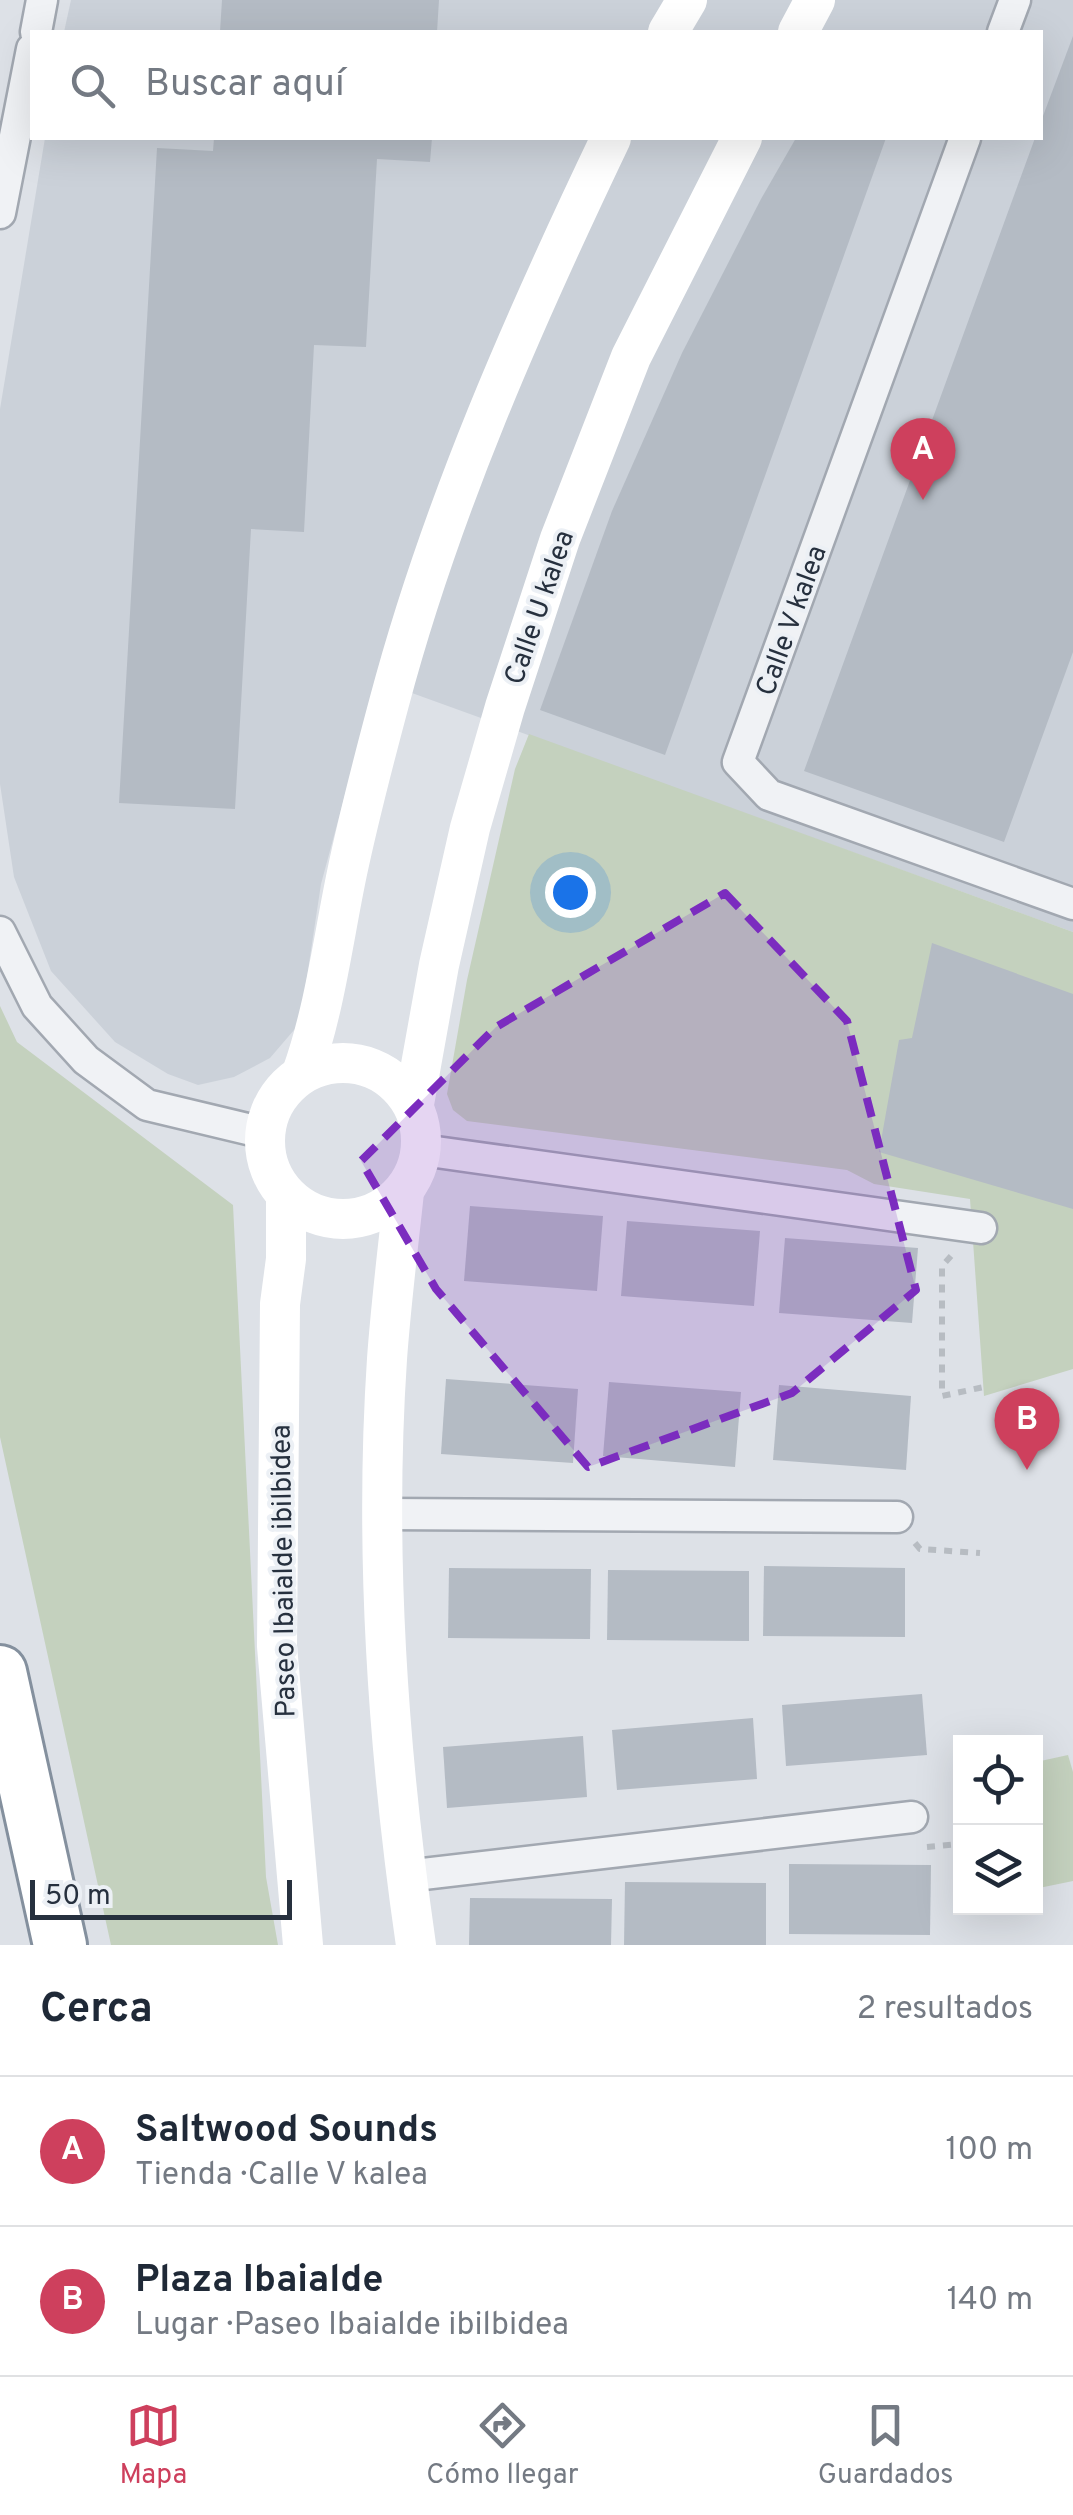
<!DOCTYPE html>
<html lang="es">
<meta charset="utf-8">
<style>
:root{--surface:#fff;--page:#f2f2f3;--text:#1f2937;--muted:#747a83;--line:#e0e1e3;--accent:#ce405d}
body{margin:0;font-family:Overpass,sans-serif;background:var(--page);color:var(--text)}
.controls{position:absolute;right:30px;bottom:30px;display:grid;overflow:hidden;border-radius:0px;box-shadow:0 10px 40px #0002}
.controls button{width:90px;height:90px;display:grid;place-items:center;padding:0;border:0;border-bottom:2px solid var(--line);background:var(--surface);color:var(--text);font:50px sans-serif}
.scale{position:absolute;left:30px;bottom:25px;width:262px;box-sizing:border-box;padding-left:10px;border:5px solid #26303e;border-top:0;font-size:28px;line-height:35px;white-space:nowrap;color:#26303e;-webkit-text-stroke:8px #ecf0f5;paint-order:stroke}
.you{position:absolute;left:570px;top:892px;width:35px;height:35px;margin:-25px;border:8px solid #fff;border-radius:50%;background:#1a73e8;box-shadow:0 0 0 15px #1a73e833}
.badge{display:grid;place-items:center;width:65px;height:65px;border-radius:50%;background:var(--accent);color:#fff;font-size:32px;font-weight:700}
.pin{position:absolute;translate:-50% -82px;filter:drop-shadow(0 2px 5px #0008)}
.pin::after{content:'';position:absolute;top:52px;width:35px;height:30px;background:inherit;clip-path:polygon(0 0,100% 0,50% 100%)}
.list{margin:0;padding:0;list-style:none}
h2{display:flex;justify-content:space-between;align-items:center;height:130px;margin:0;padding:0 40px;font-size:42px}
h2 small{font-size:32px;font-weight:400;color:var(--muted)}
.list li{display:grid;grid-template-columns:65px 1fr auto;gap:30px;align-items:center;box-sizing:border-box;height:150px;padding:0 40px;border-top:2px solid var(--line)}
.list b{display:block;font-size:38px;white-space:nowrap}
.list p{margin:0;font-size:32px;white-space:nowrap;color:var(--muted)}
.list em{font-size:32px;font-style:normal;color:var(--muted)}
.icon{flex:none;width:55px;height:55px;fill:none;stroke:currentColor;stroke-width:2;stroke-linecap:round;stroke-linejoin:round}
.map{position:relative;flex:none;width:1073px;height:1945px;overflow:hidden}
.search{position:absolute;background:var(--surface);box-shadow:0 10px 40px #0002;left:30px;right:30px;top:30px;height:110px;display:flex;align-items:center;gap:25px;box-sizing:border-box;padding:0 35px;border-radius:0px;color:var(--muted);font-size:38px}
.sheet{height:430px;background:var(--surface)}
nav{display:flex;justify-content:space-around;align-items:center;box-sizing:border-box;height:140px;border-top:2px solid var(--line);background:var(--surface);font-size:28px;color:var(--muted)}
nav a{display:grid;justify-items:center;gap:5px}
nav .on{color:var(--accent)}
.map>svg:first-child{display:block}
.built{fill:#cbd1d9}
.green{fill:#c4d1be}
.building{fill:#b4bbc4}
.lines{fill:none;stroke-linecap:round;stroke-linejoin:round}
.street-casing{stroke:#a2a8b1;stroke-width:35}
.highway-casing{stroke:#84909e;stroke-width:58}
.path{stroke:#b7bcc2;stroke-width:6;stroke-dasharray:8 8;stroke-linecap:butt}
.street{stroke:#f0f2f5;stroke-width:30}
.secondary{stroke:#fff;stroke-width:40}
.highway{stroke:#fff;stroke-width:52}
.marked{fill:#7b2cbf;fill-opacity:0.2;stroke:#7b2cbf;stroke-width:8;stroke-dasharray:20 12;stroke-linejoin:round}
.labels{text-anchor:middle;stroke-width:8;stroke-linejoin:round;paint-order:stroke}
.street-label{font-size:28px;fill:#26303e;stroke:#ecf0f5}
</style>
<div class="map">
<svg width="1073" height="1945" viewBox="0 0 1073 1945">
<rect width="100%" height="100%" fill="#dde1e7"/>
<path class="built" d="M71 0H1073V932L376 680 321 884 300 1023 270 1058 234 1077 198 1085 168 1074 115 1042 51 971 14 877 0 784V409L45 138H1040V32H64Z"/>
<g class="green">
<path d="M529 734 1073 932V1369L984 1396 970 1199 874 1184 847 1170 467 1121 453 1110 447 1094 467 980 515 769Z"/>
<path d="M0 1006 17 1042 233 1205 266 1877 278 1945H111L0 1437Z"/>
<path d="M1068 1755 1073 1772V1881L1039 1888 1036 1876V1762Z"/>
</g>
<g class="building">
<path d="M222 0H439L437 32H220Z"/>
<path d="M1073 36V652L1004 842 804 771 1035 138H1040V124Z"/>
<path d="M214 138H432L430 162 377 159 366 347 314 345 304 532 251 529 235 809 119 803 157 148 213 151Z"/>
<path d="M796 138H886L665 755 540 710 612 511 682 353 761 199Z"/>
<path d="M932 943 1073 994V1209L879 1152 899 1040 912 1038Z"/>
<path d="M470 1206 603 1216 597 1291 464 1281Z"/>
<path d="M627 1221 760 1231 754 1306 621 1296Z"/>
<path d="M785 1238 918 1248 912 1323 779 1313Z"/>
<path d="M446 1379 578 1389 573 1463 441 1454Z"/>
<path d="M609 1382 741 1392 735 1467 603 1456Z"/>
<path d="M779 1385 911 1396 906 1470 773 1460Z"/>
<path d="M764 1566 905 1568V1637L763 1636Z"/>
<path d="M449 1568 591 1569 590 1639 448 1638Z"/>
<path d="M608 1570 749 1571V1641L607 1640Z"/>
<path d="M922 1694 927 1755 786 1766 782 1705Z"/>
<path d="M753 1718 757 1779 617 1790 612 1730Z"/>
<path d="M583 1736 587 1797 447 1808 443 1747Z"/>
<path d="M789 1864 931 1865 930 1935 789 1934Z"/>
<path d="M625 1882 766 1883V1945H624Z"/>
<path d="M470 1898 612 1899 611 1945H469Z"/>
</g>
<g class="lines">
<g class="street-casing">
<g id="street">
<path d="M36 32 42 0"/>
<path d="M1003 32 1015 0"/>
<path d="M965 138 738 762 769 795 1073 904"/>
<path d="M0 213 32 49"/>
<path d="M0 932 37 1006 86 1060 147 1105 264 1133"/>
<path d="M422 1150 981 1228"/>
<path d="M384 1514 897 1517"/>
<path d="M406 1876 912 1817"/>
</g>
</g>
<g class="highway-casing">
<path id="highway" d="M0 1672 60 1945"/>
</g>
<g class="path">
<path d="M951 1256 942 1266V1396L984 1387"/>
<path d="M915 1543 920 1549 980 1553"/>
<path d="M927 1847 960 1844"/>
</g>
<use href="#street" class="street"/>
<g class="secondary">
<path d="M668 32 687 0"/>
<path d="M798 32 815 0"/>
<circle cx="343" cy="1141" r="78"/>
<path d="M302 1073C325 1008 333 940 347 873 359 816 374 759 389 703 441 507 524 320 611 138"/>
<path d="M414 1104 439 965 470 828 505 707 560 539 631 357 742 138"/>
<path d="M404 1192C398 1248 391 1303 387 1359 374 1554 388 1752 416 1945"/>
<path d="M286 1197V1259L280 1304 277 1646 303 1945"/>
</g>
<use href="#highway" class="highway"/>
</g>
<path class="marked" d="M725 893 847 1021 916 1290 792 1393 588 1467 436 1289 361 1161 496 1027Z"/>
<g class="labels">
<g class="street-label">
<text transform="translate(538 607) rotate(-71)" y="10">Calle U kalea</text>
<text transform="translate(790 620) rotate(-70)" y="10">Calle V kalea</text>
<text transform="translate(282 1571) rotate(-91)" y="10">Paseo Ibaialde ibilbidea</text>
</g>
</g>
</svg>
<div class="controls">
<button><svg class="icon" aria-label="locate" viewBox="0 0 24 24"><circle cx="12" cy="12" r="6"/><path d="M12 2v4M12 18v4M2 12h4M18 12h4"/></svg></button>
<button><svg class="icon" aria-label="layers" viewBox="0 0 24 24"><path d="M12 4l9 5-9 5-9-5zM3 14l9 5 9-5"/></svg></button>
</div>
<div class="scale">50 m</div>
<div class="you"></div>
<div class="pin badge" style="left:923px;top:500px">A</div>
<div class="pin badge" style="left:1027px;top:1470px">B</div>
<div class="search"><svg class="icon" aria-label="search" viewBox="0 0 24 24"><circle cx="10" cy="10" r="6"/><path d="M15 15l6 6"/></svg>Buscar aquí</div>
</div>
<section class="sheet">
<h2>Cerca<small>2 resultados</small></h2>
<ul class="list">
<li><span class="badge">A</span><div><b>Saltwood Sounds</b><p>Tienda · Calle V kalea</p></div><em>100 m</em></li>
<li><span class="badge">B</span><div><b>Plaza Ibaialde</b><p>Lugar · Paseo Ibaialde ibilbidea</p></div><em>140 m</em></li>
</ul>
</section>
<nav>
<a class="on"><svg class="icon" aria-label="map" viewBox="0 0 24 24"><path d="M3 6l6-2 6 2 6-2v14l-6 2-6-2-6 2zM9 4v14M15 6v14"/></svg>Mapa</a>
<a><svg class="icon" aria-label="directions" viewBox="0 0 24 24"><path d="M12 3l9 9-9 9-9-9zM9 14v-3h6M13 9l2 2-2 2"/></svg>Cómo llegar</a>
<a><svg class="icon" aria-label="saved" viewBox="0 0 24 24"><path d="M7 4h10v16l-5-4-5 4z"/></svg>Guardados</a>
</nav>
